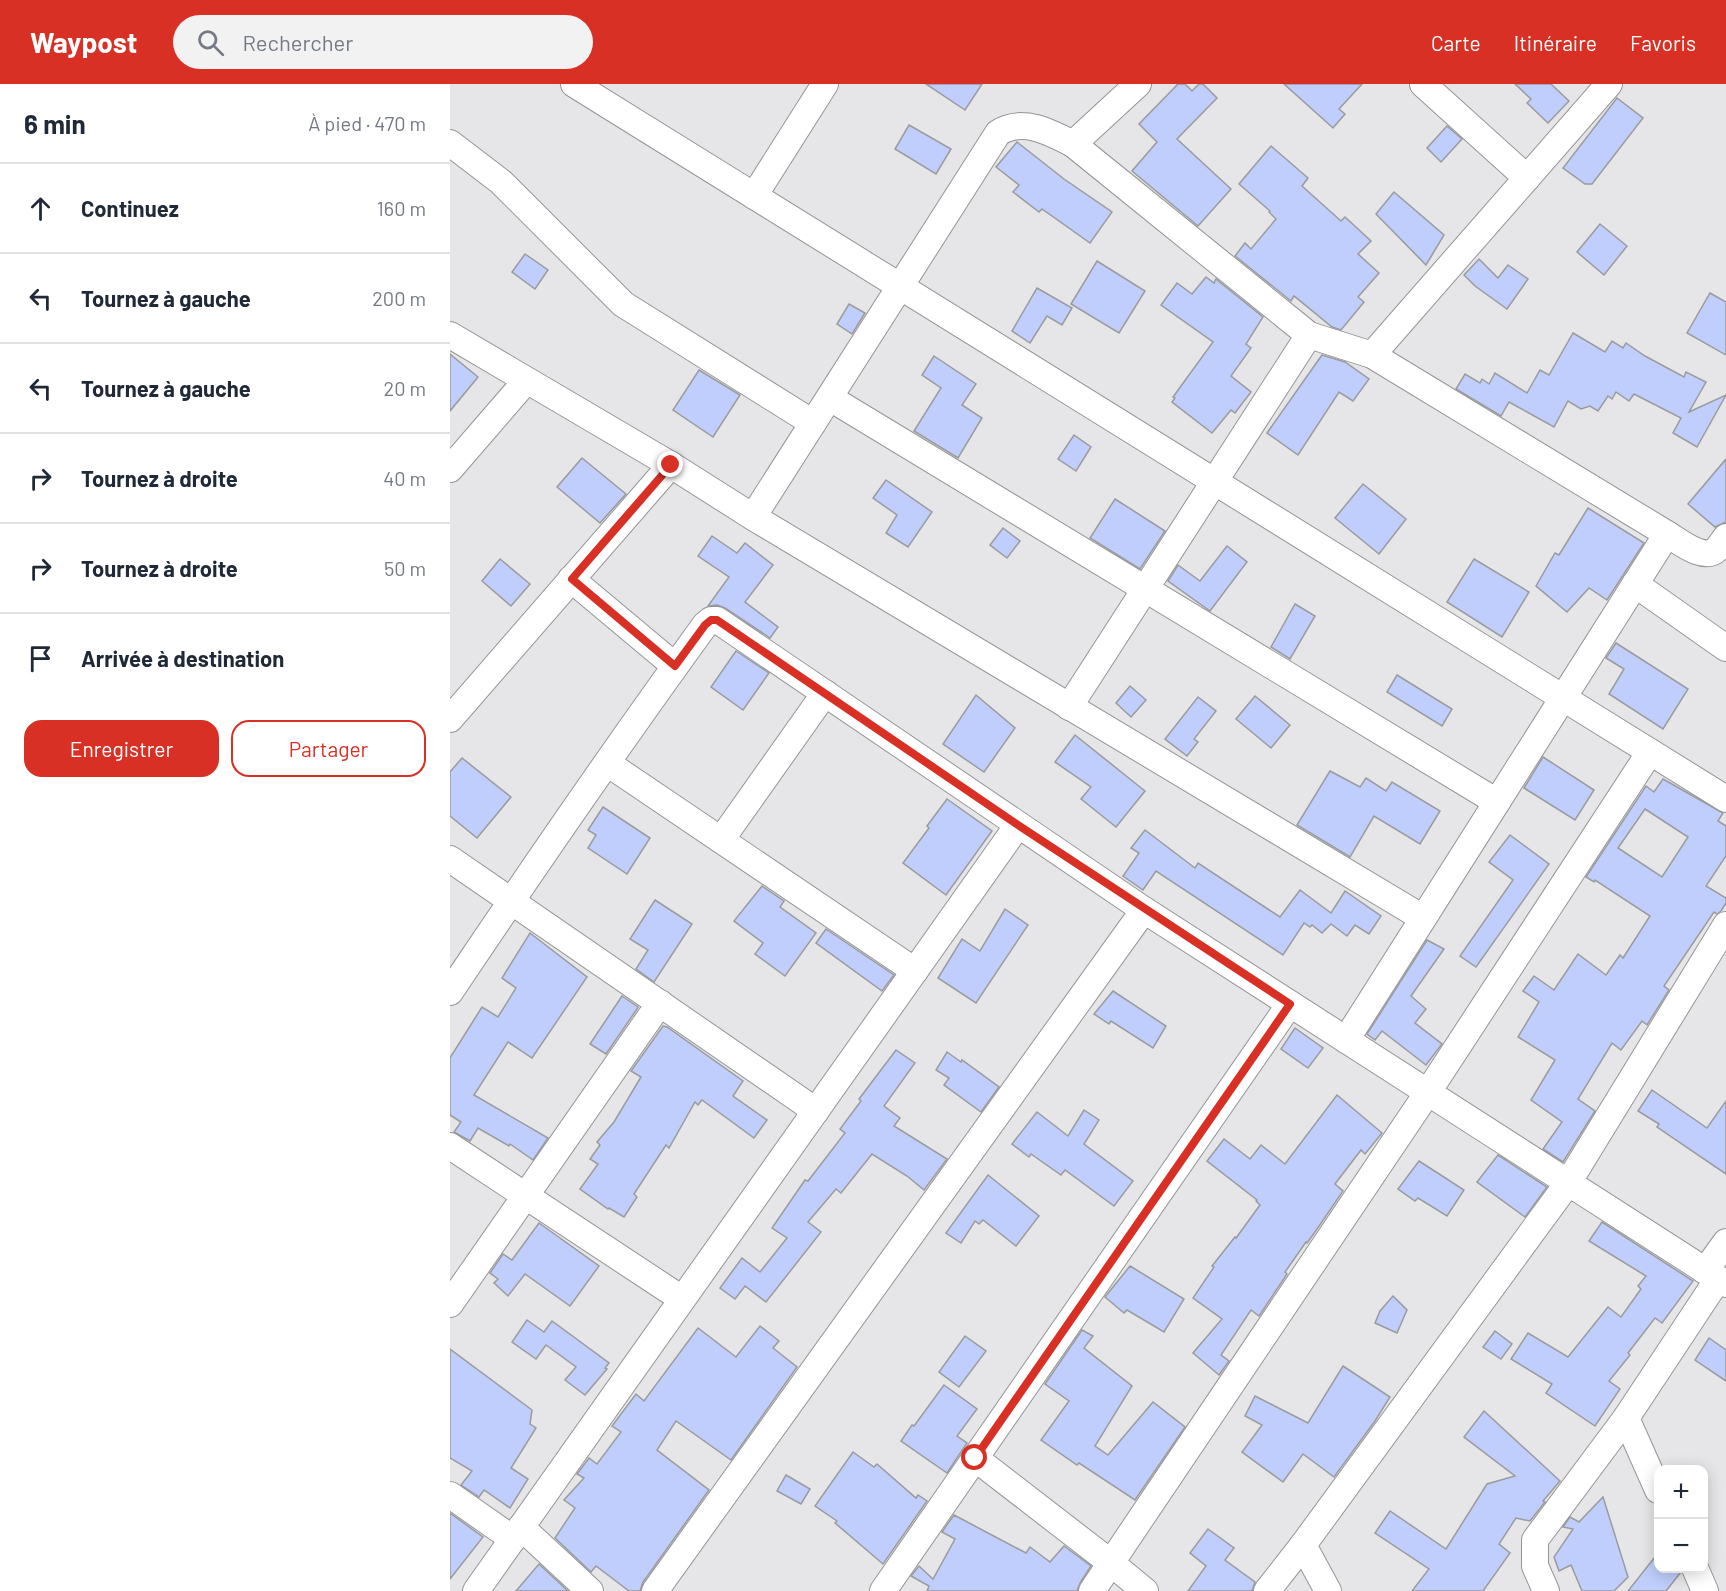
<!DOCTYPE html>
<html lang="fr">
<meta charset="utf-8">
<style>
:root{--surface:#fff;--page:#f2f2f3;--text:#1f2937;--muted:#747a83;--line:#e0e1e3;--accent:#d93025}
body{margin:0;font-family:Barlow,sans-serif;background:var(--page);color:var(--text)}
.controls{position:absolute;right:18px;bottom:18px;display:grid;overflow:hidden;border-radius:12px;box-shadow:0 3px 15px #0003}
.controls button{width:54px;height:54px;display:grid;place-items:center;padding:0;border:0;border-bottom:2px solid var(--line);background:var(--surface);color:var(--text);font:30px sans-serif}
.stop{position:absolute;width:18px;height:18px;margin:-14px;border:4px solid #d93025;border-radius:50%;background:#fff}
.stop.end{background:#d93025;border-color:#fff;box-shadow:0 2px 6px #0008}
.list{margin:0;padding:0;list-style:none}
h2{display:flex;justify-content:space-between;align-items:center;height:78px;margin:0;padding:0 24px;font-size:26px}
h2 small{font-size:20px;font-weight:400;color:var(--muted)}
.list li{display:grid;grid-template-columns:39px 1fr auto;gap:18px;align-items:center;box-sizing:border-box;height:90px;padding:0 24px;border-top:2px solid var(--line)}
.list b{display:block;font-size:22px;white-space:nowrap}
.list em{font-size:20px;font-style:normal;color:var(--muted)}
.actions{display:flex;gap:12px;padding:18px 24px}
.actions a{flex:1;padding:14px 0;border:2px solid var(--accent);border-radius:18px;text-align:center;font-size:21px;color:var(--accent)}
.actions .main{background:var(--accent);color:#fff}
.icon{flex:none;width:33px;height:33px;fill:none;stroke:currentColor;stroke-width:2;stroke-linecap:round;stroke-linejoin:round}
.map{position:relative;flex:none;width:1276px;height:1507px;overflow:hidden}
header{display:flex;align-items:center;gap:36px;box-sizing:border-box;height:84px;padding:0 30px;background:var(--accent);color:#fff}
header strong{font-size:28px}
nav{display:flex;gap:33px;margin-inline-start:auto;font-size:21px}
.search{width:420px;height:54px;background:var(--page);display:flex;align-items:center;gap:15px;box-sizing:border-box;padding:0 21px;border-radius:33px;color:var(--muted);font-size:22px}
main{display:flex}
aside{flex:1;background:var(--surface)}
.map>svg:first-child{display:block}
.building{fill:#bfcefc;stroke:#9a9b9c;stroke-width:1.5;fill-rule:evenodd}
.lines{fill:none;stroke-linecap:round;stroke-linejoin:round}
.minor-casing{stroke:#959597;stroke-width:28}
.minor{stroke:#fff;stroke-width:26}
.route{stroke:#d93025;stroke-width:8}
</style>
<header>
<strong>Waypost</strong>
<div class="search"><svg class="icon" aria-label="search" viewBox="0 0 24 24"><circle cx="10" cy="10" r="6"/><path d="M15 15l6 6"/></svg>Rechercher</div>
<nav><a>Carte</a><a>Itinéraire</a><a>Favoris</a></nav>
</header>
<main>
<aside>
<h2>6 min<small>À pied · 470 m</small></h2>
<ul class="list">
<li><svg class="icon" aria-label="ahead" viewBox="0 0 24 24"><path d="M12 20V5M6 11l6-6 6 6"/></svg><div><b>Continuez</b></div><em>160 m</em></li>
<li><svg class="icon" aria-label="left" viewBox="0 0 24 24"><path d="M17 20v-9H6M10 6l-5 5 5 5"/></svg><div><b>Tournez à gauche</b></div><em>200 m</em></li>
<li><svg class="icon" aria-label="left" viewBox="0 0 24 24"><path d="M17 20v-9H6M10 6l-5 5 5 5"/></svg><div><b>Tournez à gauche</b></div><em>20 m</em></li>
<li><svg class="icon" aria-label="right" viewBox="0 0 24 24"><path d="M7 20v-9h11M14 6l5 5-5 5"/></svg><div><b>Tournez à droite</b></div><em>40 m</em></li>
<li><svg class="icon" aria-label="right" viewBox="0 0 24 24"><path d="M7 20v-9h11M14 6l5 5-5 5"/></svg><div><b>Tournez à droite</b></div><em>50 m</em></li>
<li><svg class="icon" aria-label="arrive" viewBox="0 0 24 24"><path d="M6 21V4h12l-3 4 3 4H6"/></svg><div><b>Arrivée à destination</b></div></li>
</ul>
<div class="actions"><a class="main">Enregistrer</a><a>Partager</a></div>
</aside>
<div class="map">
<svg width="1276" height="1507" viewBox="0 0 1276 1507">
<rect width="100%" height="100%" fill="#e6e6e8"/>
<g class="building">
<path d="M476 0H532L515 26Z"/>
<path d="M728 0H735L742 7 749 0H753L767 14 727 55 781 105 748 142 682 87 707 58 689 40Z"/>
<path d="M834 0H912L889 25 895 30 883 44Z"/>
<path d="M1065 0H1101L1119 17 1098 39 1077 19 1081 15Z"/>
<path d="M1167 14 1193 34 1142 100H1135L1113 84Z"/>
<path d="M459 41 501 65 486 90 445 65Z"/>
<path d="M997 42 1012 55 991 78 977 64Z"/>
<path d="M567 58 614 95 662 128 640 159 592 125 589 128 563 108 569 101 546 83Z"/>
<path d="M821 62 858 94 852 102 891 137 895 133 921 157 908 170 929 189 908 213 914 218 891 246 882 243 844 212 841 217 785 172 795 159 801 165 826 135 819 128 820 127 789 100Z"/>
<path d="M944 108 994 151 976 181 926 130Z"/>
<path d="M1150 140 1177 162 1154 191 1127 168Z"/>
<path d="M75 170 98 186 85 205 62 188Z"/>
<path d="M1029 175 1048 194 1058 181 1078 195 1057 225 1025 202 1014 191Z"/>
<path d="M647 177 695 207 669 249 621 220Z"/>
<path d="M756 193 764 199 766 195 813 233 796 260 801 264 781 292 801 308 785 329 781 326 762 349 722 318 725 314 723 313 763 258 711 221 727 199 742 210Z"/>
<path d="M587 204 622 224 612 241 597 232 580 259 562 247Z"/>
<path d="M1260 209 1276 218V271L1237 249Z"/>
<path d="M399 220 415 229 402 250 387 240Z"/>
<path d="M1123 249 1155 268 1162 257 1173 264 1176 259 1195 272 1234 293 1236 288 1256 298 1239 328 1276 311 1247 363 1223 349 1231 334 1184 310 1179 317 1166 308 1162 315 1158 312 1148 327 1140 322 1131 325 1118 317 1104 343 1059 318 1051 332 1006 305 1015 290 1030 299 1032 295 1039 300 1045 289 1077 309 1090 286 1099 291Z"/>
<path d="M0 270 28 293 0 327Z"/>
<path d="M872 271 895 278 919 295 903 317 889 308 848 371 817 349Z"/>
<path d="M484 272 526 300 512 321 532 334 508 374 464 347 491 304 472 291Z"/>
<path d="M249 286 290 311 263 353 223 326Z"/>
<path d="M624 351 641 363 626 387 608 375Z"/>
<path d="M132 374 176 410 150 439 107 403Z"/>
<path d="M1276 375V438L1265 443 1238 420Z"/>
<path d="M436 396 482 428 458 463 436 449 447 431 423 414Z"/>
<path d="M913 400 956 435 929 470 885 434Z"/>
<path d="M665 415 715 447 690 485 640 454Z"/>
<path d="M1138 424 1194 459 1157 516 1139 504 1117 528 1086 502 1105 469 1109 471Z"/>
<path d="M553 444 570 457 557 474 540 461Z"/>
<path d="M262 452 287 469 295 459 323 481 295 518 328 543 320 554 275 524 267 521 258 522 279 493 248 472Z"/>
<path d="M777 462 797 478 760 527 718 497 728 481 750 497Z"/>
<path d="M50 475 80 500 61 522 32 497Z"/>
<path d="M1024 475 1079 508 1052 553 997 518Z"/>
<path d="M845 520 865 532 840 575 821 563Z"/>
<path d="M1166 559 1238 605 1213 645 1159 610 1174 585 1156 574Z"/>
<path d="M286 567 319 589 293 626 261 603Z"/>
<path d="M947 591 1002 625 992 642 937 608Z"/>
<path d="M680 602 696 616 681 633 666 619Z"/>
<path d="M526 611 565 644 534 688 493 660Z"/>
<path d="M805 612 840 641 821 664 786 635Z"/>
<path d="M748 613 766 627 744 655 748 658 737 672 715 655Z"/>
<path d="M625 651 695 707 666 743 631 715 641 703 605 678Z"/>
<path d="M1093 673 1144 706 1125 736 1074 704Z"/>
<path d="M12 674 61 713 27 754 0 732V688Z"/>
<path d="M880 687 910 703 916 694 936 707 942 698 990 727 970 760 924 732 900 773 847 741Z"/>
<path d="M1213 695 1273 729 1268 737 1276 742V772L1256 802 1276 814V819L1271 827 1267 830 1264 828 1214 902 1219 906 1197 941 1192 937 1171 966 1162 959 1128 1015 1145 1027 1113 1078 1093 1065 1112 1038 1081 1016 1105 976 1068 953 1089 918 1073 907 1084 892 1104 906 1128 870 1156 891 1170 871 1173 874 1200 832 1145 796 1144 798 1136 793 1196 702 1204 708ZM1195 725 1238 753 1212 793 1168 764Z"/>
<path d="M497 715 542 747 496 811 453 779 479 744 477 742Z"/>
<path d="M153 723 200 754 177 790 138 764 146 751 138 746Z"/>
<path d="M695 746 745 784 748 779 830 833 850 806 881 829 895 807 931 832 919 850 905 841 897 852 881 840 872 849 862 841 860 843 854 839 833 871 706 787 693 806 673 792 689 769 681 764Z"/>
<path d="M1060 751 1099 780 1026 883 1010 872 1063 796 1039 778Z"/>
<path d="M312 802 334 817 330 823 366 849 335 892 305 870 313 859 284 837Z"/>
<path d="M205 816 242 840 204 898 186 885 198 866 180 855Z"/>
<path d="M555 825 578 841 526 919 488 894 512 855 530 867Z"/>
<path d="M376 845 444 891 432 907 366 859Z"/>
<path d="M80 849 137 893 82 974 58 958 24 1011 98 1054 83 1076 60 1060 59 1062 28 1044 20 1057 4 1048 11 1038 0 1031V974L32 923 48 933 66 904 52 894Z"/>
<path d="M977 856 994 865 961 912 976 925 965 939 992 960 976 981 932 947 925 956 917 950Z"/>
<path d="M663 907 716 942 703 964 661 937 659 940 644 930Z"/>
<path d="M172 912 188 923 187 925 156 970 140 960Z"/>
<path d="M213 942 217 943 293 997 283 1012 317 1036 304 1054 252 1016 248 1021 245 1018 219 1064 216 1061 184 1110 187 1113 174 1133 159 1124 158 1125 130 1105 148 1080 140 1075 150 1061 147 1058 164 1038 191 993 181 987Z"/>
<path d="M845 944 873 964 858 984 831 965Z"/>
<path d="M446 966 465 979 434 1022 450 1034 444 1042 497 1075 474 1106 457 1092 422 1070 391 1109 386 1105 358 1138 371 1148 316 1218 295 1202 285 1215 270 1204 292 1174 310 1188 337 1154 322 1144 355 1096 358 1097 395 1049 390 1045 411 1017 409 1015Z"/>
<path d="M497 968 511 978 512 976 549 1003 531 1028 494 1001 499 994 486 986Z"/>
<path d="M1202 1006 1257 1044 1276 1017V1090L1207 1043 1209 1040 1188 1027Z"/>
<path d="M887 1011 932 1049 915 1070 911 1066 885 1100 893 1107 865 1148 857 1159 856 1158 835 1188 837 1190 809 1232 801 1226 771 1271 779 1277 769 1291 743 1269 772 1235 743 1214 764 1183 762 1182 785 1153 786 1154 810 1121 806 1117 807 1116 757 1077 774 1055 800 1075 811 1061 835 1080Z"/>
<path d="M634 1026 649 1036 634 1060 683 1097 664 1122 615 1086 611 1091 581 1070 579 1073 562 1060 587 1028 618 1052Z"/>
<path d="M1048 1071 1097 1103 1075 1133 1027 1098Z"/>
<path d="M969 1077 1014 1106 997 1132 968 1114 965 1117 948 1105Z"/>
<path d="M538 1091 589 1132 566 1162 533 1136 529 1140 525 1137 511 1159 496 1149Z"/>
<path d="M1152 1138 1243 1197 1212 1239 1205 1234 1178 1269 1180 1271 1159 1297 1170 1305 1145 1342 1096 1309 1102 1300 1061 1275 1078 1249 1118 1273 1158 1223 1171 1233 1191 1205 1188 1202 1196 1192 1139 1157Z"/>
<path d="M89 1139 149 1182 120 1222 75 1190 58 1212 44 1199 48 1195 40 1189 53 1170 62 1176Z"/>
<path d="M680 1182 734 1215 714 1248 677 1226 674 1229 655 1213Z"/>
<path d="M943 1212 957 1226 947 1249 925 1239 930 1227Z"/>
<path d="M77 1236 94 1248 102 1237 159 1279 155 1284 157 1285 135 1311 115 1296 126 1283 96 1261 86 1275 62 1258Z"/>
<path d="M310 1242 329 1257 323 1264 347 1283 281 1376 226 1337 207 1366 259 1406 193 1498 190 1507H179L146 1482 141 1488 105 1454 125 1424 114 1416 134 1394 127 1390 139 1374 147 1380 171 1348 162 1342 186 1310 194 1317 248 1244 286 1273Z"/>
<path d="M632 1246 643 1252 634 1264 682 1302 645 1362 658 1371 703 1318 735 1343 685 1416 629 1379 627 1381 591 1356 619 1317 595 1300Z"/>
<path d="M1045 1247 1062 1260 1051 1275 1033 1263Z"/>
<path d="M515 1252 536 1267 509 1303 489 1288Z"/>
<path d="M1259 1254 1276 1266V1297L1245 1276Z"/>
<path d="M0 1265 82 1326 80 1340 86 1344 61 1384 78 1395 60 1424 34 1406 29 1413 11 1401 22 1387 0 1374Z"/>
<path d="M893 1282 940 1313 925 1337 884 1393 853 1370 833 1398 792 1368 812 1341 795 1332 805 1312 858 1339Z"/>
<path d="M494 1301 527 1325 507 1352 517 1359 497 1389 451 1357 462 1341 464 1342Z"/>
<path d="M1034 1327 1110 1397 1093 1417 1095 1418 1080 1437 1066 1434 1049 1460 1060 1469 1033 1507H962L979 1485 925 1449 940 1427 996 1465 1037 1400 1065 1392 1014 1353Z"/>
<path d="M403 1368 424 1383 427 1380 466 1414 468 1411 477 1417 433 1480 385 1439 387 1437 365 1422Z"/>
<path d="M336 1391 360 1405 351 1420 327 1407Z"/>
<path d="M1153 1413 1178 1493 1164 1507H1132L1121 1481 1109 1487 1104 1473 1123 1445 1113 1443 1120 1433 1129 1438Z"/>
<path d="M0 1429 33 1453 0 1495Z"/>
<path d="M504 1431 576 1469 580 1463 600 1478 614 1462 641 1482 630 1499 627 1507H477L479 1502 461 1492 469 1482 483 1495 505 1455 492 1448Z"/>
<path d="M758 1445 784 1464 775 1476 805 1498 802 1507H738L756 1482 740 1469Z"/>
<path d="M1209 1468V1485H1230L1231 1488 1216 1507H1178Z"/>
<path d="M89 1480 118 1507H66Z"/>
</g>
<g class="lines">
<g class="minor-casing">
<g id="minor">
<path d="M124 0 1276 715"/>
<path d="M973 0 1077 94"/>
<path d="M0 59 51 98 173 220 363 339"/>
<path d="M623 60 688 0"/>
<path d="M304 112 375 0"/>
<path d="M0 251 221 381 303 433 973 834"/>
<path d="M922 271 1159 0"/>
<path d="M380 314 1047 718"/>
<path d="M0 385 76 297"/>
<path d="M303 433 548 49C572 33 600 48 623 60L859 251 922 271 1217 450C1229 457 1254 478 1267 465 1270 462 1273 457 1276 453"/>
<path d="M121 495 225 582"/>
<path d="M1185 500 1276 564"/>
<path d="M619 623 859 251"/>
<path d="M0 635 221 381"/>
<path d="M157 679 465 887"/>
<path d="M271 756 375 609"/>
<path d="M0 775 366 1027"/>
<path d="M0 908C83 784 168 661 255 541L261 536H267L694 826 1276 1200"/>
<path d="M896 956 1217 450"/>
<path d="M0 1062 232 1215"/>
<path d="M1255 1187 1276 1158"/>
<path d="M0 1220 210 919"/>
<path d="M1176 1334 1208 1406"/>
<path d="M525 1374 661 1479 695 1507"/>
<path d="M0 1411 63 1455"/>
<path d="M71 1443 140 1507"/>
<path d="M1245 1484 1255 1507"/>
<path d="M26 1507 568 741"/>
<path d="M205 1507 694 826"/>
<path d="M433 1507 840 920"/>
<path d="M642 1507 978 1008 1200 668"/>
<path d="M817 1507 853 1461"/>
<path d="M878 1507 853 1461 1118 1099 1276 841"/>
<path d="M1096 1507 1085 1482V1456L1176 1334 1268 1195"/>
</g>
</g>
<use href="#minor" class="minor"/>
</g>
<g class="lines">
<path class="route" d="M221 381 122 495 225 582 255 541 261 536H267L568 741 840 920 525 1374"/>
</g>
</svg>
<div class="controls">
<button>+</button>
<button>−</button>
</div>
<div class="stop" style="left:525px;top:1374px"></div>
<div class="stop end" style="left:221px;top:381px"></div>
</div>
</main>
